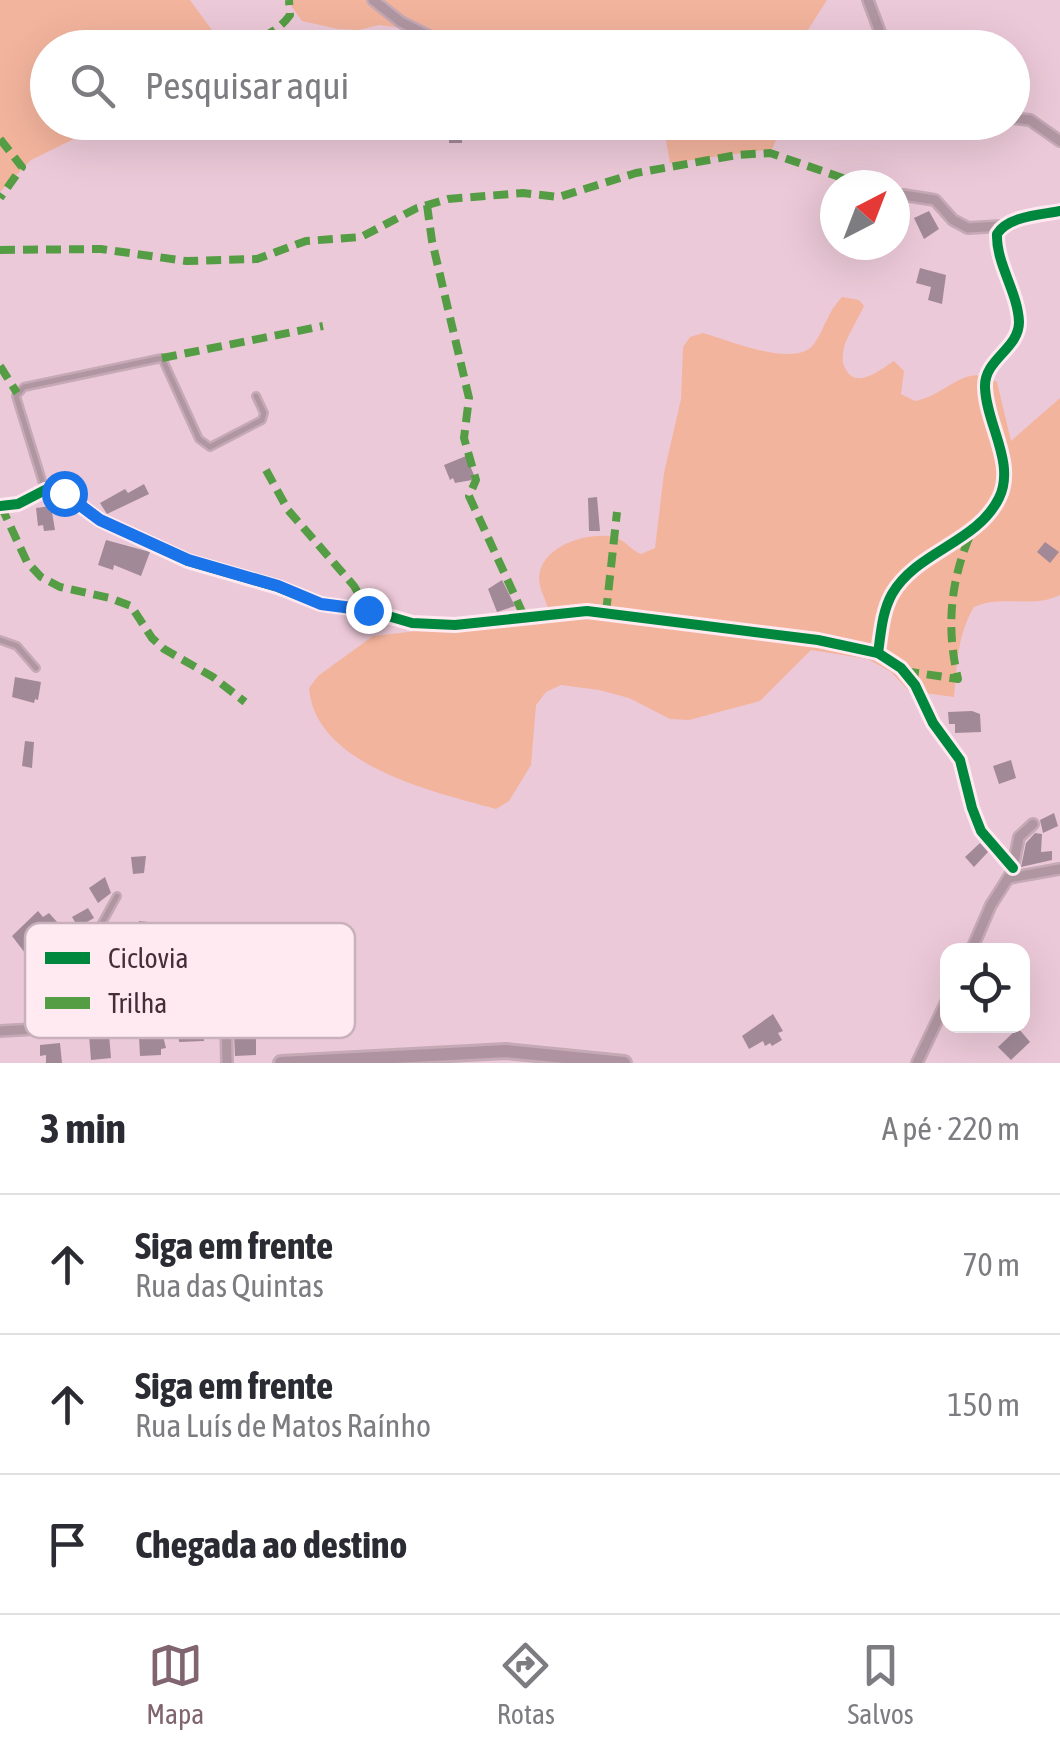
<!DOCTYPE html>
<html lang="pt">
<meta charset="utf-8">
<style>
:root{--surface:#fff;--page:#f7f7f7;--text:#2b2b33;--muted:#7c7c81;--line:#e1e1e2;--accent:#80646f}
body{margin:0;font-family:"Asap Condensed",sans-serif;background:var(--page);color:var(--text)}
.controls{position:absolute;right:30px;bottom:30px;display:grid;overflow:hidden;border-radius:20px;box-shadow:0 10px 40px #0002}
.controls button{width:90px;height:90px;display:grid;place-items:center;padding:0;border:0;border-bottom:2px solid var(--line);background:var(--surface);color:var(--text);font:50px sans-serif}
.compass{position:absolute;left:820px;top:170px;width:90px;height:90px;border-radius:50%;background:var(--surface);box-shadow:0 10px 40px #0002;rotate:42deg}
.stop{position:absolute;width:30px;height:30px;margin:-22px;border:8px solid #1a73e8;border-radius:50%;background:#fff}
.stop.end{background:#1a73e8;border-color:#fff;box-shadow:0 2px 10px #0008}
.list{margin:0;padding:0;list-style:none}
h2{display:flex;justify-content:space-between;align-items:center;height:130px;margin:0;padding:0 40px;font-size:42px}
h2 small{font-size:32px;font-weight:400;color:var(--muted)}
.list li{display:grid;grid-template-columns:65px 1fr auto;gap:30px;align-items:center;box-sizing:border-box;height:140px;padding:0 40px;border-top:2px solid var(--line)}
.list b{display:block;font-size:38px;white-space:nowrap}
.list p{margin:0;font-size:32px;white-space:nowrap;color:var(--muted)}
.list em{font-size:32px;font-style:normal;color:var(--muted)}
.icon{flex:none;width:55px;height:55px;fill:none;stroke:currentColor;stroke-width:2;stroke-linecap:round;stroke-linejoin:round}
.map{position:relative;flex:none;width:1060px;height:1063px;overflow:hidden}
.search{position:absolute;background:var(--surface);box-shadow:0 10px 40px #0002;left:30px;right:30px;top:30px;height:110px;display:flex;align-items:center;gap:25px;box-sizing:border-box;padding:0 35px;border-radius:55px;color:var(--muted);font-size:38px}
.sheet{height:550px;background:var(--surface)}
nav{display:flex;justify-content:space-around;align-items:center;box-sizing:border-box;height:140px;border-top:2px solid var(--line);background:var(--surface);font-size:28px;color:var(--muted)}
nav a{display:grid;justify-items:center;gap:5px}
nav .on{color:var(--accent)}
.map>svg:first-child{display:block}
.green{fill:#f3b49d}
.building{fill:#a18997}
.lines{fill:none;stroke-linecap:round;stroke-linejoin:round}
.lane-casing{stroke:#c5a9b5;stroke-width:10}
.street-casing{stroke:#c5a9b5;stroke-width:14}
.secondary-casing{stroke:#c5a9b5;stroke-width:18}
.lane{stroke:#b096a1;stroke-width:5}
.street{stroke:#b096a1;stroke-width:9}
.secondary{stroke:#b093a1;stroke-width:12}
.quiet{stroke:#549d44;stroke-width:8;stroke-dasharray:15 8;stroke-linecap:butt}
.cycleway-casing{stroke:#ffeaf2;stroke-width:16}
.cycleway{stroke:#00873e;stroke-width:10}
.route{stroke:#1a73e8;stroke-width:12}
.key{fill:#ffeaf2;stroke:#c8b1ba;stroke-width:2.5}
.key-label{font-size:28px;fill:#462d37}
</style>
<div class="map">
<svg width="1060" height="1063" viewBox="0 0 1060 1063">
<rect width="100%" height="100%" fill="#ecc9d8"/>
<g class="green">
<path d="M0 0H190L214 33 215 41 204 48H48V122L98 123 86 133 31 160 0 192Z"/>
<path d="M287 0H827L806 33 792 48 637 47 630 33 567 37 453 34 379 25 359 30 338 29 302 21Z"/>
<path d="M663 123H776L778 136 772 149 670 163Z"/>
<path d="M842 297 859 300 864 306C858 319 850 331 845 344 843 352 841 361 845 368 856 391 881 369 894 361L904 371 901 394 915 401C948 395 965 361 997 382L1011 441 1060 398V595C1032 609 1003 594 974 607 957 635 957 666 954 697L909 691 891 672 868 659 811 650 760 701 689 720 670 719 629 698 599 690 561 685 546 692 536 705 531 765 509 801 496 809C435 792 315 766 309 688L318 676 373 636 549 616C549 602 539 592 539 578 540 546 588 531 614 537 624 539 631 550 641 554L655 548 664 473 681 399 683 347 690 337 703 333C728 340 796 369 814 344 825 328 828 311 842 297Z"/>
</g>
<g class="building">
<path d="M443 122H462V143H449V131H443Z"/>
<path d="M929 211 939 229 924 239 914 218Z"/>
<path d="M920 268 946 275 942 304 928 300 931 287 916 283Z"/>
<path d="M466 456 474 475 471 477 472 480 455 483 453 478 450 480 444 465Z"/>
<path d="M144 484 149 494 107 514 100 503 125 489 128 493Z"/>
<path d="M597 497 600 531H589L588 498Z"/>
<path d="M51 506 55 530 44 531 43 525 38 526 36 508Z"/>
<path d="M106 540 150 552 141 576 114 565 113 570 98 565Z"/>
<path d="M1045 542 1059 552 1050 563 1037 552Z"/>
<path d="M502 580 515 606 497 612 488 589Z"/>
<path d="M15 677 41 682 38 700 35 699 34 703 12 697Z"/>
<path d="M972 711 980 714 981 732 955 733V724H949L948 712Z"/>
<path d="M25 741 34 742 32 768 22 766Z"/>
<path d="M1011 760 1016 778 999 784 993 766Z"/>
<path d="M1054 813 1058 826 1043 833 1040 820Z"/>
<path d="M1035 833 1042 834 1041 852 1052 851V860L1021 867 1026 843Z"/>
<path d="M980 843 988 852 974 867 965 857Z"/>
<path d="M146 856 144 873 133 874 131 857Z"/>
<path d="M105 877 111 893 98 903 89 888Z"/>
<path d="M88 908 94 918 78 927 72 917Z"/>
<path d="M38 911 43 917 49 913 58 923 25 953 12 936Z"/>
<path d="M139 921 158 923 156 940 137 937Z"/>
<path d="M773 1014 783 1031 778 1033 782 1040 772 1046 770 1043 765 1046 763 1041 749 1049 742 1036Z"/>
<path d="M205 1017 207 1028H203L204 1041 179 1042 178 1018Z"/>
<path d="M1018 1028 1030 1042 1011 1060 998 1047Z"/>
<path d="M109 1034 111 1058 91 1060 89 1035Z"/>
<path d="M256 1034V1055L235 1056 234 1035Z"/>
<path d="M163 1036 166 1048 161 1049V1055L140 1056 139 1037Z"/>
<path d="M60 1043 62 1063H46V1055L40 1056V1045Z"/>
</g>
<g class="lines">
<g class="lane-casing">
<g id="lane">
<path d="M45 490 16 396 24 387 162 358 199 439 210 447 262 420 264 413 256 396"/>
<path d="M0 640 17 646 36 668"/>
<path d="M95 1018 110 984 112 969 98 945 96 934 117 896"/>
</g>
</g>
<g class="street-casing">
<g id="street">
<path d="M373 0 401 22 437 40"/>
<path d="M868 0 886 48"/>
<path d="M1012 118 1030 120 1060 141"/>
<path d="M903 195 935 200 953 220 968 228 1001 226"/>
<path d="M0 506 18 504 45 490 57 489 100 520 188 561 278 587 321 604 371 611 412 623 455 625 587 611 818 640 878 653 901 668 915 685 933 723 960 760 972 808 981 831 1013 868"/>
<path d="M878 653C881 633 882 612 892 594 917 551 977 543 999 498 1016 463 986 424 985 387 984 359 1019 349 1019 322 1018 292 996 264 997 234 1008 216 1040 215 1060 211"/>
<path d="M1009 878 1060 869"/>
<path d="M971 951 991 905 1012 872 1019 837 1033 824"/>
<path d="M226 1018 227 1063"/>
<path d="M0 1031 69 1027 131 1007 178 1003 201 1006 232 1020 269 1026"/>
<path d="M917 1063 948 998"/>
</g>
</g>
<g class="secondary-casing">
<path id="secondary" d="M281 1063 506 1051 624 1063"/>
</g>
<use href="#lane" class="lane"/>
<use href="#street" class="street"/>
<use href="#secondary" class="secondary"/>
<g class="quiet">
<path d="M217 46C244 44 273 39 290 15L289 0"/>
<path d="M0 139 22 167 0 198"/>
<path d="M895 194 903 195"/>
<path d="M427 205 432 241 469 398 464 438 476 480 469 496 524 616"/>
<path d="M0 250 101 249 186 261 257 259 306 241 361 237 417 208 448 199 523 193 559 197 636 173 737 155 770 153 863 185"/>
<path d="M162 358 323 326"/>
<path d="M0 366 17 393"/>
<path d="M266 470 288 510 354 586 368 610"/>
<path d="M1 506 27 562 41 577 60 587 110 598 131 606 152 638 164 649 213 677 245 702"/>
<path d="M606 613 617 512"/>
<path d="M904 671 958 679C946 627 950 582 971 533"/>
<path d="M226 1018 244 924"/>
</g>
<g class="cycleway-casing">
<g id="cycleway">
<path d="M0 506 18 504 45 490 57 489 100 520 188 561 278 587 321 604 371 611 412 623 455 625 587 611 818 640 878 653 901 668 915 685 933 723 960 760 972 808 981 831 1013 868"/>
<path d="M878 653C881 633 882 612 892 594 917 551 977 543 999 498 1016 463 986 424 985 387 984 359 1019 349 1019 322 1018 292 996 264 997 234 1008 216 1040 215 1060 211"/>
</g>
</g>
<use href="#cycleway" class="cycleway"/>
</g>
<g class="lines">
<path class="route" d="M64 493 100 520 188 560 278 586 321 604 368 610"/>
</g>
<rect x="25" y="923" width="330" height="115" rx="15" class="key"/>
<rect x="45" y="952" width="45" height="12" fill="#00873e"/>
<rect x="45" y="997" width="45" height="12" fill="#549d44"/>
<g class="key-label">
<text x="108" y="968">Ciclovia</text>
<text x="108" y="1013">Trilha</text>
</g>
</svg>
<div class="controls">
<button><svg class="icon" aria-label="locate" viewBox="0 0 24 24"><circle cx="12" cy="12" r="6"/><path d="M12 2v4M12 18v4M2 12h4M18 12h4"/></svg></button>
</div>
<svg class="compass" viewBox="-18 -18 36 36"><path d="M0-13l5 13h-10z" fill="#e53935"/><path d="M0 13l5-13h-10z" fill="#7c7c81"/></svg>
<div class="stop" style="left:64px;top:493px"></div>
<div class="stop end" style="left:368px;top:610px"></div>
<div class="search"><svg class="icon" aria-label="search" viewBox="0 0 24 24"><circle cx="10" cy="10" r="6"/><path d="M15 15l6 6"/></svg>Pesquisar aqui</div>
</div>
<section class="sheet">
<h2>3 min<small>A pé · 220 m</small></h2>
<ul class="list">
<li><svg class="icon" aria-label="ahead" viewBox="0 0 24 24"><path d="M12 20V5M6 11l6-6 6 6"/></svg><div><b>Siga em frente</b><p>Rua das Quintas</p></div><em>70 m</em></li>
<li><svg class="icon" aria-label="ahead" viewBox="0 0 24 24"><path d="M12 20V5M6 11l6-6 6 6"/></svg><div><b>Siga em frente</b><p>Rua Luís de Matos Raínho</p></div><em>150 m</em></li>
<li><svg class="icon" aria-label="arrive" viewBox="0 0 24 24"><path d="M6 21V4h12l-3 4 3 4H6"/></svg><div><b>Chegada ao destino</b></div></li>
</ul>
</section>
<nav>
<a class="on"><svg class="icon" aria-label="map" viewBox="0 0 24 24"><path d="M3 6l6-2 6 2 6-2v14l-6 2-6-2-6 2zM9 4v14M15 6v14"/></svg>Mapa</a>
<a><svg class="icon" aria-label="directions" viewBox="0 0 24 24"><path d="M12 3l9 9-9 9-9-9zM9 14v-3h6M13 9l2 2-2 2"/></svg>Rotas</a>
<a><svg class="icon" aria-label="saved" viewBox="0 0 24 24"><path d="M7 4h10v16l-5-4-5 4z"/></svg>Salvos</a>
</nav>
